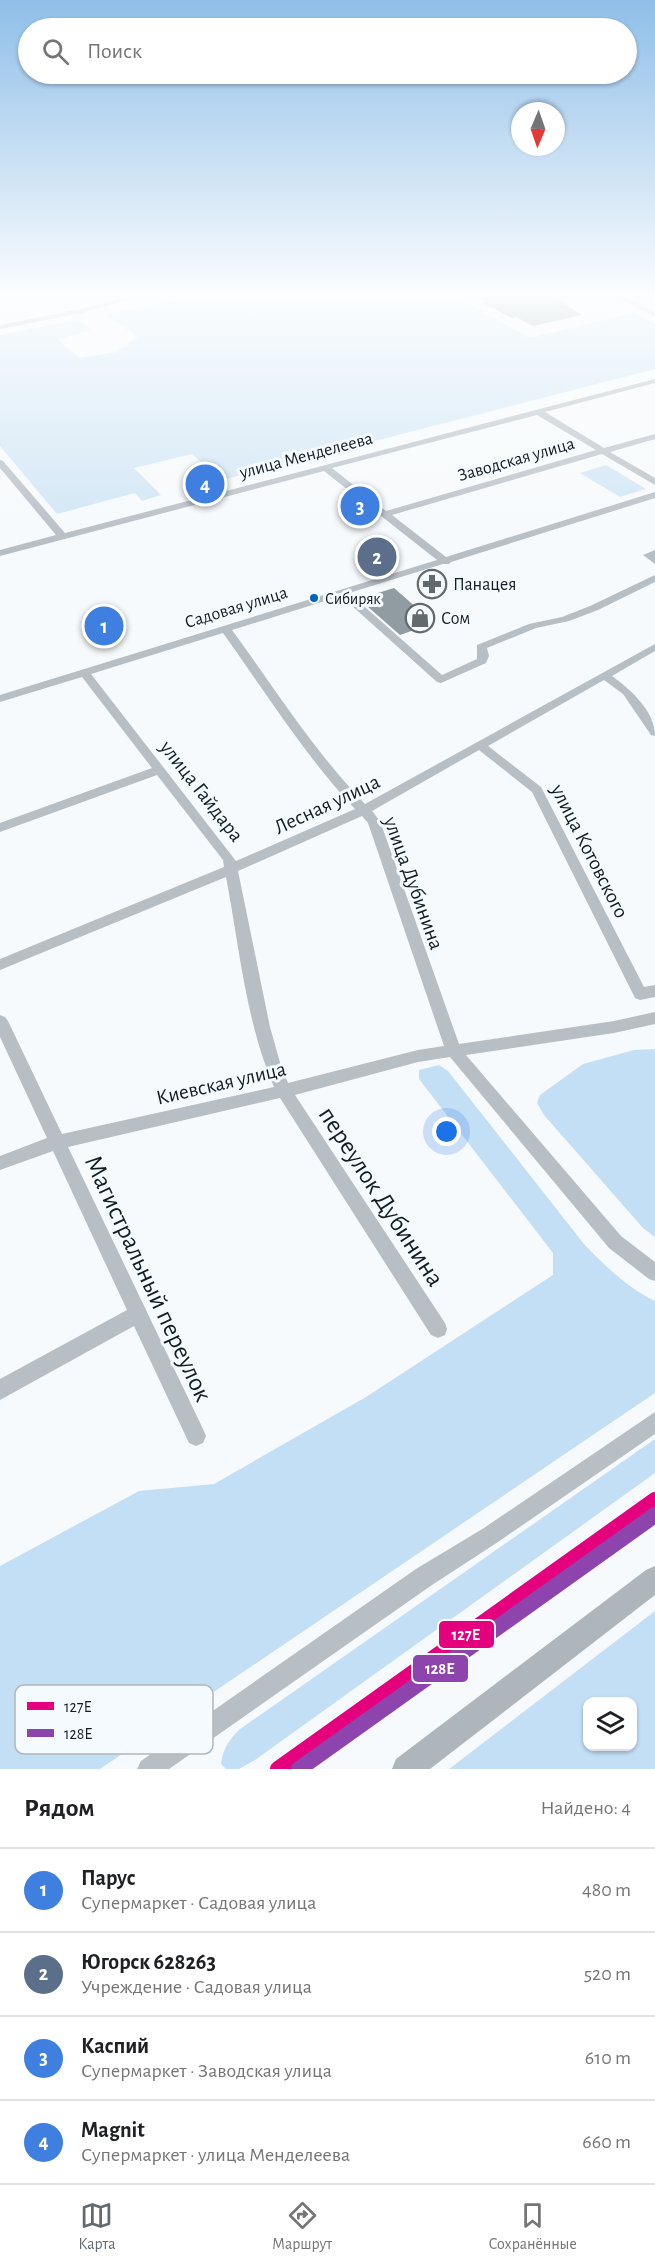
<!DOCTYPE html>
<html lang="ru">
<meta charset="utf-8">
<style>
:root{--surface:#fff;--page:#f2f2f2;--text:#202124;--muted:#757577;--line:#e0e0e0;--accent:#636a6f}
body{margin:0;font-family:"Alegreya Sans",sans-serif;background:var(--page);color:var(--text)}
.controls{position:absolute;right:18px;bottom:18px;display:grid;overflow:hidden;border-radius:12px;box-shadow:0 2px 4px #0004}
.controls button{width:54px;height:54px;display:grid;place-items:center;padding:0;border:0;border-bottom:2px solid var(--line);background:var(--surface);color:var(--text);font:30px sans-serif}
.compass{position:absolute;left:511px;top:102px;width:54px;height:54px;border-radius:50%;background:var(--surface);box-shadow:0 2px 4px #0004;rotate:182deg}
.you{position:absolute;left:447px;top:1132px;width:21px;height:21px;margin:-15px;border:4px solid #fff;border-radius:50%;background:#1a73e8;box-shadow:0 0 0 9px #1a73e833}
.badge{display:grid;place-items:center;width:39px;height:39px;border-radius:50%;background:var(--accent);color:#fff;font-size:20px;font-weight:700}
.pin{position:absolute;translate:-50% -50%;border:3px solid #fff;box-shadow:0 2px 6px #0006}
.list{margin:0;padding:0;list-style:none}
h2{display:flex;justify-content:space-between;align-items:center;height:78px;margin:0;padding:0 24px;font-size:26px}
h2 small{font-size:20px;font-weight:400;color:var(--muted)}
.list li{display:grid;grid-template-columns:39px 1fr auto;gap:18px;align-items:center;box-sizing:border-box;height:84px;padding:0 24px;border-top:2px solid var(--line)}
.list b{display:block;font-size:22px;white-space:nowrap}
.list p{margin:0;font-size:20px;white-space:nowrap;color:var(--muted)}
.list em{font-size:20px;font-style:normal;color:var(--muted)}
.icon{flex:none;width:33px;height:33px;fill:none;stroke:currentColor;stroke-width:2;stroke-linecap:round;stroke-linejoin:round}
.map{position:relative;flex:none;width:655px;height:1769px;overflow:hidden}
.search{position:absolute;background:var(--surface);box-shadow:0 2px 4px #0004;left:18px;right:18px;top:18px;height:66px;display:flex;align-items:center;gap:15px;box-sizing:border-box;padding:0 21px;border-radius:33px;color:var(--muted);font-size:22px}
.sheet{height:414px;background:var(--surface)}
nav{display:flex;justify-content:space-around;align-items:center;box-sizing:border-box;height:84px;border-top:2px solid var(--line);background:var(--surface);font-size:16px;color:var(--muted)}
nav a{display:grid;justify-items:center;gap:3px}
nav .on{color:var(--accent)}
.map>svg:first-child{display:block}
.green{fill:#d0e5f5}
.forest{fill:#c3dff6;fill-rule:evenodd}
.building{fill:#919ba2}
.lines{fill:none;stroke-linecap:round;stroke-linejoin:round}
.minor{fill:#b7bec4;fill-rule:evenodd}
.major{fill:#aeb6bc;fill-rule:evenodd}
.rail-1-casing{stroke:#f5fafe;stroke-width:21}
.rail-2-casing{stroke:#f5fafe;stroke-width:21}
.rail-1{stroke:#e5007d;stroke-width:16}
.rail-2{stroke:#8e44ad;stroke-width:16}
.bus-dot{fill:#0065bd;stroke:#f5fafe;stroke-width:2}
.labels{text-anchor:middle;stroke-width:6;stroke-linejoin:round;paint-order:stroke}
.far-bus-label{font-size:16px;fill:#131c23;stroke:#f5fafe;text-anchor:start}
.far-street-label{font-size:18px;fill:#131c23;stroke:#f5fafe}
.far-poi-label{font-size:18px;fill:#131c23;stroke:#f5fafe;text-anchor:start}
.street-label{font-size:21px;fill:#131c23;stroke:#f5fafe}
.near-street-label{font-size:26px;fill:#131c23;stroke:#f5fafe}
.key{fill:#f5fafe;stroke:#b1b7bc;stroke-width:1.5}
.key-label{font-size:16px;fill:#131c23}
.line-badge{stroke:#f5fafe;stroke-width:2}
.badge-label{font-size:16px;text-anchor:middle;font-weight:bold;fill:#fff}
</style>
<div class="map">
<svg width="655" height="1769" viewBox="0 0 655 1769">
<rect width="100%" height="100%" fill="#f7fafc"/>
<g class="green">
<path d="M192 297H456L530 338 633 313 655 324V369L222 480 192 454 134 468 161 495 142 501 135 493 57 514 0 446V335L77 320 90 328 87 331 57 339 79 358 117 352 116 350 129 346 128 343 138 337 107 315Z"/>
<path d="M606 465 646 489 620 497 580 473Z"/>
</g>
<g class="forest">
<path d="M655 1049V1237L643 1228 544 1115 537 1103 540 1095 583 1064 634 1050Z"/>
<path d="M439 1065 448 1071 584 1244C605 1266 628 1288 655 1301V1393L100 1769H0V1566L139 1491 214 1484 366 1397 553 1275V1253L419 1079V1070Z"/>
<path d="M655 1439V1473L255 1760 239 1769H226L221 1764C223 1748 229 1740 240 1729Z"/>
<path d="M655 1611V1769H449ZM588 1702H632V1746H588Z"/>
</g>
<g class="building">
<path d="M479 297H554L582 315 533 326 516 317 512 318 483 303 487 302Z"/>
<path d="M394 588 434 623 400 635 359 599Z"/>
</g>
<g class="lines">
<g class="minor">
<path d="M126 297H137L82 313 0 329V325L81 309Z"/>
<path d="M616 297H625L655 312V317Z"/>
<path d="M655 379V383L545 412 604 448 655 434V439L610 452 655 478V485L602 454 392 515 446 557 655 492V498L451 562 449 564H443L349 593 442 675 477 659V645L529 624 562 617 590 606 655 575V582L598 610 569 621 536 628 487 648 489 656 486 663 441 683 437 682 341 596 232 630C275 689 314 751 365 804L655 644V651L612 676C631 690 655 711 655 736L651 735 623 694 604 680 488 746 541 787 644 987 655 985V997L640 1000 635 998 532 792 479 750 372 811 380 821 459 1044 614 1021 655 1012V1024L614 1033 466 1055 621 1236 655 1262V1281L649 1279 609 1248 450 1057 418 1062 295 1095 445 1323 447 1329 445 1335 438 1338 431 1335 280 1098 68 1147 203 1429 206 1436 203 1443 196 1446 189 1443 134 1326 0 1400V1379L127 1310 53 1151 0 1170V1156L47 1138 0 1037V1015L5 1017 8 1021 62 1134 274 1087C246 1023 239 945 226 877L0 970V959L224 867 223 860 157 775 0 832V823L152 768 82 677 0 702V695L437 560 324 471 0 556V550L56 535 0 468V460L3 461 65 533ZM537 415 596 450 386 511 332 468ZM223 633C266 693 305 756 355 809L236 861 91 674ZM362 816 368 823 444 1046 418 1050 288 1083 281 1066 270 1027 238 871Z"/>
<path d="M655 550V564L643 555Z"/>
<path d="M655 1412V1434L498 1542 432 1585 169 1769H137L141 1761 416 1569 484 1528Z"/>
</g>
<path class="major" d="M655 1566V1595L430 1769H392L396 1759 646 1570Z"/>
<g class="rail-1-casing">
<path id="rail-1" d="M278 1769 655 1500"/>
</g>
<g class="rail-2-casing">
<path id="rail-2" d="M299 1769 655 1515"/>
</g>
<use href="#rail-1" class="rail-1"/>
<use href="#rail-2" class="rail-2"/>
</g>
<linearGradient id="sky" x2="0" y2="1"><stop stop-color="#8fbee8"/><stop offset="0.54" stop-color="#fbfdfe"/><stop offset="1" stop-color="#fbfdfe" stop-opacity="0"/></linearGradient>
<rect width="655" height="545" fill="url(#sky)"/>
<defs>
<g id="pharmacy-ring" transform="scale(1.5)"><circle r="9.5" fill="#f5fafe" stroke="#636a6f" stroke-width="1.5"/><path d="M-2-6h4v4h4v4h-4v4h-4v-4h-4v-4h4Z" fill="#636a6f"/></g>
<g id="shop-ring" transform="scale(1.5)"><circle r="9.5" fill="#f5fafe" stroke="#636a6f" stroke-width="1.5"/><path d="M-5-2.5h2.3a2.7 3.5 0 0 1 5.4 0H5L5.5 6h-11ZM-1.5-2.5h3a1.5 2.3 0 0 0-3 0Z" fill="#636a6f"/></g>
</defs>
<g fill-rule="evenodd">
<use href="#pharmacy-ring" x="432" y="584"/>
<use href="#shop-ring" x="420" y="618"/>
</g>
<circle class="bus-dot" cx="314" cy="598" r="5"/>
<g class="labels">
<g class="far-bus-label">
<text x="325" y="604">Сибиряк</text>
</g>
<g class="far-street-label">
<text transform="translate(306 455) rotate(-15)" y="6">улица Менделеева</text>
<text transform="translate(516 459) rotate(-16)" y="6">Заводская улица</text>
<text transform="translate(236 607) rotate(-17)" y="6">Садовая улица</text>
</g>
<g class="far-poi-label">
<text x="453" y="590">Панацея</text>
<text x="441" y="624">Сом</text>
</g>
<g class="street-label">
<text transform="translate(202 791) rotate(52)" y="7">улица Гайдара</text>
<text transform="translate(327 804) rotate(-25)" y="7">Лесная улица</text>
<text transform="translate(590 851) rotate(63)" y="7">улица Котовского</text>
<text transform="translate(414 883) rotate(70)" y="7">улица Дубинина</text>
<text transform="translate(221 1083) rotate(-13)" y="7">Киевская улица</text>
</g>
<g class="near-street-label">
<text transform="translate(382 1196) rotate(57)" y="9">переулок Дубинина</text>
<text transform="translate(149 1278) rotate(65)" y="9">Магистральный переулок</text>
</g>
</g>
<rect x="15" y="1685" width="198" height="69" rx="9" class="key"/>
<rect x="27" y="1702" width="27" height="8" fill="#e5007d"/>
<rect x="27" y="1729" width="27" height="8" fill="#8e44ad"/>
<g class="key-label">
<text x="64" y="1712">127Е</text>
<text x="64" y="1739">128Е</text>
</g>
<g class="line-badge">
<rect x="438" y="1620" width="57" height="29" rx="6" fill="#e5007d"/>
<rect x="412" y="1654" width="57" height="29" rx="6" fill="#8e44ad"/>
</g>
<g class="badge-label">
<text x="466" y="1640">127Е</text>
<text x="440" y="1674">128Е</text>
</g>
</svg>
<div class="controls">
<button><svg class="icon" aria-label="layers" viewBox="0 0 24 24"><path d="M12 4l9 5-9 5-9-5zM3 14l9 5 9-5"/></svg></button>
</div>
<svg class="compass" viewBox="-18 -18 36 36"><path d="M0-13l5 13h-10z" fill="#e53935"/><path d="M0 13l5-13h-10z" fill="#757577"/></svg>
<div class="you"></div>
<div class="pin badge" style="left:104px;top:626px;background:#3f7fe0">1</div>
<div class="pin badge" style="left:377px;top:557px;background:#5c6f8a">2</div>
<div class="pin badge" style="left:360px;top:506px;background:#3f7fe0">3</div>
<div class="pin badge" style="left:205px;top:484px;background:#3f7fe0">4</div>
<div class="search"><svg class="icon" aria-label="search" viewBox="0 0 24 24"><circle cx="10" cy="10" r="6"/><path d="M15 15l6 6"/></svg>Поиск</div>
</div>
<section class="sheet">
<h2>Рядом<small>Найдено: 4</small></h2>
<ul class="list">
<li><span class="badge" style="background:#3f7fe0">1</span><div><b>Парус</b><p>Супермаркет · Садовая улица</p></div><em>480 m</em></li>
<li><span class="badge" style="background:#5c6f8a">2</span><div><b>Югорск 628263</b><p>Учреждение · Садовая улица</p></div><em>520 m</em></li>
<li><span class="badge" style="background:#3f7fe0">3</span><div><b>Каспий</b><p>Супермаркет · Заводская улица</p></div><em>610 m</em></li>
<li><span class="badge" style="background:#3f7fe0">4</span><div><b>Magnit</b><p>Супермаркет · улица Менделеева</p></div><em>660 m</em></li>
</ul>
</section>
<nav>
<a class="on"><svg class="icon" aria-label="map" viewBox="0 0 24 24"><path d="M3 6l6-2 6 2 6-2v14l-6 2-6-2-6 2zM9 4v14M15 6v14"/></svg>Карта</a>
<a><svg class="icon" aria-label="directions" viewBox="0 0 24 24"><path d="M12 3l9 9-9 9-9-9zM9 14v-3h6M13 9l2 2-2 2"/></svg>Маршрут</a>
<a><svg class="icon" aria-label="saved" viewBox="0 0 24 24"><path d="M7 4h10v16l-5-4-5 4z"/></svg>Сохранённые</a>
</nav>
